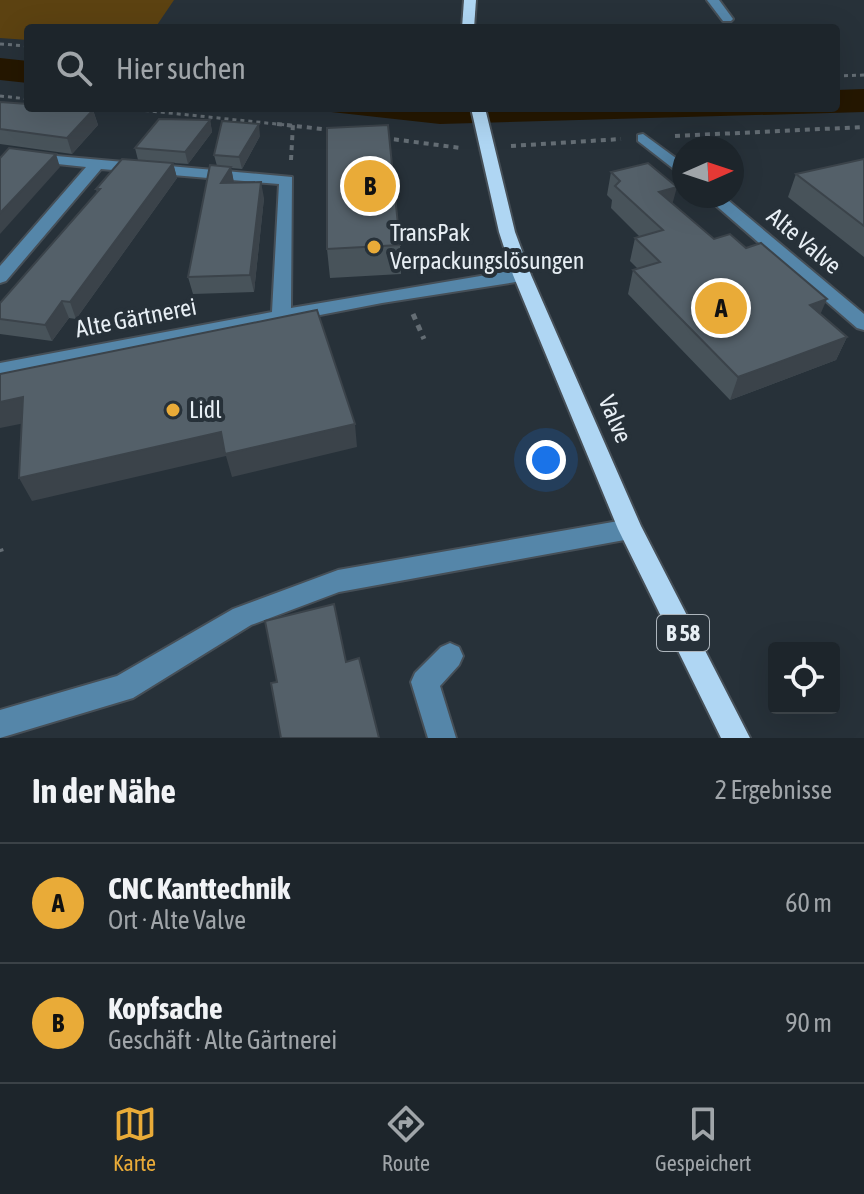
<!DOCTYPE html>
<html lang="de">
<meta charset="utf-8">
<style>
:root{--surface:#1d252b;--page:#2a3137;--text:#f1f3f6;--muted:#a0a5a9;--line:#3b4247;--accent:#e9ab38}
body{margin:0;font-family:"Asap Condensed",sans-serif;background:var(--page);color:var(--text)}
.controls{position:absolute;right:24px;bottom:24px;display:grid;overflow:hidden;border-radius:8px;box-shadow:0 8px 32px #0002}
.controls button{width:72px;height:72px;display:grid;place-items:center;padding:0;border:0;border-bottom:2px solid var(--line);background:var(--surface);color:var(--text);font:40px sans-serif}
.compass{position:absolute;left:672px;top:136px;width:72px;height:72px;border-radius:50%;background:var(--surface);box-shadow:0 8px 32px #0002;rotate:87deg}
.you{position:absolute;left:546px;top:460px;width:28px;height:28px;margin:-20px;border:6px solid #fff;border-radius:50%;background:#1a73e8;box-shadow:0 0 0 12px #1a73e833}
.badge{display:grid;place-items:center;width:52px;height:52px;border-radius:50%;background:var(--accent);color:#111;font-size:26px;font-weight:700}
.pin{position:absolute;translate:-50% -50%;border:4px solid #fff;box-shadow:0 2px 8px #0006}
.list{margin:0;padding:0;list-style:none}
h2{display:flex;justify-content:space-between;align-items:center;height:104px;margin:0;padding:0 32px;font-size:34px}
h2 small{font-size:26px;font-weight:400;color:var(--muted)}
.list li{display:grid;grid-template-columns:52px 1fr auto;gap:24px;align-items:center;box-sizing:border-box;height:120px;padding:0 32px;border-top:2px solid var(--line)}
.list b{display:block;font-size:30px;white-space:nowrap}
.list p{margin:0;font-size:26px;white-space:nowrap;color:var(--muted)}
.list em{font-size:26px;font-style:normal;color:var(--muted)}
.icon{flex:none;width:44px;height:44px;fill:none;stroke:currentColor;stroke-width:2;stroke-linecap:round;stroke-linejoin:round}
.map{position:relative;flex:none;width:864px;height:738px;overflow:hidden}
.search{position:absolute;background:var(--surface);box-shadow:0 8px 32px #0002;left:24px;right:24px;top:24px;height:88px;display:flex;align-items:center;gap:20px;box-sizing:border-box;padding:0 28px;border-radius:8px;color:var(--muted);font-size:30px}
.sheet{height:344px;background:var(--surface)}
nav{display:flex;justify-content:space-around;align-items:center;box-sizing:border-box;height:112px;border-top:2px solid var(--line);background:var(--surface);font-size:22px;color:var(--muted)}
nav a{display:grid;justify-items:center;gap:4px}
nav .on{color:var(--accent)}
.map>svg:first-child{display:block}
.green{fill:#5c4211}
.water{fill:#251701}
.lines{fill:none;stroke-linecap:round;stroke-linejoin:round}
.minor-casing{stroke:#464f57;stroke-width:4}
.major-casing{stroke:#464f57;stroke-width:4}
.path-far3{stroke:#646d74;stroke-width:3;stroke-dasharray:4 4;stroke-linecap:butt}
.path-far2{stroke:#646d74;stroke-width:4;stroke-dasharray:5 5;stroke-linecap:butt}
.path-far1{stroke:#646d74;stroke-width:5;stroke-dasharray:6 6;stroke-linecap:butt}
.path{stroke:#646d74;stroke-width:6;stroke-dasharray:8 8;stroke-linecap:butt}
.minor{fill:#5586a9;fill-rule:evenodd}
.major{fill:#afd6f3;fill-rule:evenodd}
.wall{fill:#48535a}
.shaded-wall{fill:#3b434a}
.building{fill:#546069;stroke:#3b434a;stroke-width:2}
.poi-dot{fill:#e9ab38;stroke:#273139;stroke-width:3}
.labels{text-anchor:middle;stroke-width:8;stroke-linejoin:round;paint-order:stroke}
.shield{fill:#273139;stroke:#adb5bc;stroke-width:2}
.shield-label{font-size:22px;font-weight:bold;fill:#e7eef4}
.poi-label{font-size:24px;fill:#e7eef4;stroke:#273139;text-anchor:start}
.street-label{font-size:24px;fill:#e7eef4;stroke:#273139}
</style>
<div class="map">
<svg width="864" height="738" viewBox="0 0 864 738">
<rect width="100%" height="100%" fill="#273139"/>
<path class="green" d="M0 0H174L155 28H28V40L0 38Z"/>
<g class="water">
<path d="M0 58 28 61V83L0 80Z"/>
<path d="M864 89V112L440 124 295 108H836V90Z"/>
</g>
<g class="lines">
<g class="minor-casing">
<g id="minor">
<path d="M707 0H719L733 19 731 21H723Z"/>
<path d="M643 134 684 164V177L638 141V135Z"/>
<path d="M34 154 292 177 291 308 522 269 531 275 522 281 382 303 0 377V363L272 312 279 184 101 169 6 281 0 283V266L86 167 29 161 27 158Z"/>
<path d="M705 196H723L864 314V330L857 328Z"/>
<path d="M630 519 638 522 642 529 638 536 630 539 339 592 251 625 133 698 0 738V710L117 676 233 609 338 570Z"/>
<path d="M450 643 459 647 463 656 459 665 440 686 456 738H428L411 682 415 673 441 647Z"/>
</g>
</g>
<g class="major-casing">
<g id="major">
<path d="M464 0H476L474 28H462Z"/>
<path d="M471 108H485L515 232 531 275 641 526 750 738H721L618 529 513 275 499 232Z"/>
</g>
</g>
<g class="path-far3">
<path d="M0 44 28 46"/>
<path d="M836 76 864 75"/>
<path d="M0 96 28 99"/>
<path d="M121 108 296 126"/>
</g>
<g class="path-far2">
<path d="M277 124 331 130"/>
<path d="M675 136 864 127"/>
<path d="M384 138 461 148"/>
<path d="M511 146 621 139"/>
<path d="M291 160 293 124"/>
</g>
<path class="path-far1" d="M413 314 424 339"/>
<path class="path" d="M0 549 1 552"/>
<use href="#minor" class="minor"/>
<use href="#major" class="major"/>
</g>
<g class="wall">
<path d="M0 102 93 110 98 125 72 154 0 144Z"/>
<path d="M210 120 212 132 188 164 173 163 177 178 76 319 69 318 52 341 0 334V303L97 192 96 189 138 160 135 148Z"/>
<path d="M260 136 242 169 231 168 234 183 264 198 254 292 193 294 188 277 217 166 214 155Z"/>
<path d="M864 159V257L788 197 796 174Z"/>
<path d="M611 172 673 204 714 239 821 314 847 337 836 360 730 400 628 294 633 270 638 269 630 261 635 238 640 237 611 208 612 200 607 195Z"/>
<path d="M400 245 401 274 330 278 327 249Z"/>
</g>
<g class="shaded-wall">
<path d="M93 110 98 125 72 154 67 138Z"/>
<path d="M210 120 212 132 188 164 185 152Z"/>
<path d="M259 124 260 136 242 169 239 157Z"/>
<path d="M56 154 60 167 0 234V213Z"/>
<path d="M173 163 177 178 76 319 70 302Z"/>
<path d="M231 167 234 183H221Z"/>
<path d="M261 182 264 198 254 292 250 275Z"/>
<path d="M677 187 671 209 659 192Z"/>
<path d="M827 299 817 322 810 305Z"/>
<path d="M62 301 69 318 52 341 45 325Z"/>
<path d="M847 337 836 360 730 400 738 377Z"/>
<path d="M23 397 35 421 0 428V402Z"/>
<path d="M355 424 357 447 232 477 226 456 32 501 19 478 221 432Z"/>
</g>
<g class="building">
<path d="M0 102 28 104V108H71L93 110 67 138 0 129Z"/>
<path d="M159 119 210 120 185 152 135 148Z"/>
<path d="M222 121 259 124 239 157 214 155Z"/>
<path d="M388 125 400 245 327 249V128Z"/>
<path d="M9 148 56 154 0 213V158Z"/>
<path d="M122 159 173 163 70 302 62 301 45 325 0 319V303L100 189H96Z"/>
<path d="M864 159V226L796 174Z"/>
<path d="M648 163 677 187 659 192 714 239 730 234 746 248 761 243 827 299 810 305 847 337 738 377 633 270 660 262 635 238 663 230 615 186 620 181 611 172Z"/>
<path d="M210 165 231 167 221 183 261 182 250 275 188 277Z"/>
<path d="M317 310 355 424 225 454 221 432 19 478 23 397 0 402V374Z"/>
<path d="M334 604 346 662 359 658 379 738H281L271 683 277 682 265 621Z"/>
</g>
<g class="poi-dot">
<circle cx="374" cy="247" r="8"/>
<circle cx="173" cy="410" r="8"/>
</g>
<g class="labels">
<rect class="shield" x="657" y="615" width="52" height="36" rx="6"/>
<g class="shield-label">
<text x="683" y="641">B 58</text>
</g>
<g class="poi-label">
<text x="390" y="241">TransPak<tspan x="390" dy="28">Verpackungslösungen</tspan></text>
<text x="189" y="418">Lidl</text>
</g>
<g class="street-label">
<text transform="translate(804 241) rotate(40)" y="8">Alte Valve</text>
<text transform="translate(136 318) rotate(-11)" y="8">Alte Gärtnerei</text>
<text transform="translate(615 419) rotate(67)" y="8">Valve</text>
</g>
</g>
</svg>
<div class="controls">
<button><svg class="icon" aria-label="locate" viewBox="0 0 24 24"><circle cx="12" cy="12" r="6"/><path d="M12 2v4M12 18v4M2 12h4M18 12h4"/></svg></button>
</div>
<svg class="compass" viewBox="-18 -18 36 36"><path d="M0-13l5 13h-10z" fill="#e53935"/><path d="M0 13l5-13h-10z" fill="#a0a5a9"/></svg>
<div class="you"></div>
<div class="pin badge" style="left:721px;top:308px">A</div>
<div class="pin badge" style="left:370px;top:186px">B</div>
<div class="search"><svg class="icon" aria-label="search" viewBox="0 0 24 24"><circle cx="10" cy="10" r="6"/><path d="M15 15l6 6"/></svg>Hier suchen</div>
</div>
<section class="sheet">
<h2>In der Nähe<small>2 Ergebnisse</small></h2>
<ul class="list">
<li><span class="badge">A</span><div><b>CNC Kanttechnik</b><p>Ort · Alte Valve</p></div><em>60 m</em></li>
<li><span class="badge">B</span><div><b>Kopfsache</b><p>Geschäft · Alte Gärtnerei</p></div><em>90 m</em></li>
</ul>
</section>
<nav>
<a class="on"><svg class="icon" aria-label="map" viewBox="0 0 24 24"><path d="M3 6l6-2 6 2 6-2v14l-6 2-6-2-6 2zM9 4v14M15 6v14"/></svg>Karte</a>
<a><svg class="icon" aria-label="directions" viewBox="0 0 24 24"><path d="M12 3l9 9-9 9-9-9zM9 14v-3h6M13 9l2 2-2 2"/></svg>Route</a>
<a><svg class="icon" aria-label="saved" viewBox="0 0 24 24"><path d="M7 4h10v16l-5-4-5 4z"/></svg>Gespeichert</a>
</nav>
